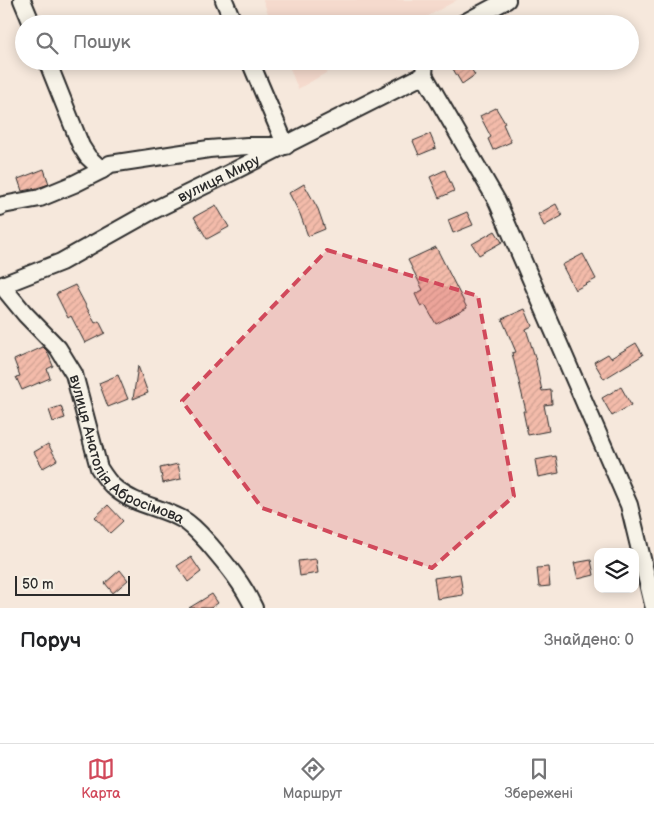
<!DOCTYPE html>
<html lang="uk">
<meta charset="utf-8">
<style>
:root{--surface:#fff;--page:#f2f2f2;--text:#202124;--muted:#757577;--line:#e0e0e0;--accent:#d1495b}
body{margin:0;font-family:"Balsamiq Sans",sans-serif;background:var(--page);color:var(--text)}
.controls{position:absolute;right:15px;bottom:15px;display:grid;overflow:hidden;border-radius:10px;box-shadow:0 2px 12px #0003}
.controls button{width:45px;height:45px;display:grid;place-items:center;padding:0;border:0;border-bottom:1px solid var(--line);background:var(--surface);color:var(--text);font:25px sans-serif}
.scale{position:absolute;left:15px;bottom:12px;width:115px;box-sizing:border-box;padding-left:5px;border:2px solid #2b2b2b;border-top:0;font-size:14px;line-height:18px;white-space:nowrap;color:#2b2b2b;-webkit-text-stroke:4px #f7f3e8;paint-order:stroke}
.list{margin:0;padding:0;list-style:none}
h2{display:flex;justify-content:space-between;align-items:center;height:65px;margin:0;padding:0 20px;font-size:21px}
h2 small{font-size:16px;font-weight:400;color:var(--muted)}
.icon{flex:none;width:28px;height:28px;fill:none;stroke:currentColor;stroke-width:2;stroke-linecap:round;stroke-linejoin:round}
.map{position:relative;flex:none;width:654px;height:608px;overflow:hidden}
.search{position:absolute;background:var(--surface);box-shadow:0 2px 12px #0003;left:15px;right:15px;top:15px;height:55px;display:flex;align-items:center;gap:12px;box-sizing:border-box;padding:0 18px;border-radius:28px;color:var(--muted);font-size:19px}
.sheet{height:135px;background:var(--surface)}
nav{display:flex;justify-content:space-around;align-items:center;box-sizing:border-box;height:70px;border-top:1px solid var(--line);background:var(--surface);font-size:14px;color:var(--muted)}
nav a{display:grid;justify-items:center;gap:2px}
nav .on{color:var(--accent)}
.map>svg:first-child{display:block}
.built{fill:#f5dacd}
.building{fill:url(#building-hatch);stroke:#2b2b2b}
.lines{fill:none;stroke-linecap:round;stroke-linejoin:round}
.minor-casing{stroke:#2b2b2b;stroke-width:20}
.path{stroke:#2b2b2b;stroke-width:2.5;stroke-dasharray:1 4;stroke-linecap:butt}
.minor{stroke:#f7f3e8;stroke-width:16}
.marked{fill:#d1495b;fill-opacity:0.2;stroke:#d1495b;stroke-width:4;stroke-dasharray:10 6;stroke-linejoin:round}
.labels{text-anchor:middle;stroke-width:5;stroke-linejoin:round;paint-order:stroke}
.street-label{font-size:15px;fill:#2b2b2b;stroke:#f7f3e8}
</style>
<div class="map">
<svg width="654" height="608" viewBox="0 0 654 608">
<defs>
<pattern id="building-hatch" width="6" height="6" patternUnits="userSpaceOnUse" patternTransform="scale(1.25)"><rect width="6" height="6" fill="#f3bbaa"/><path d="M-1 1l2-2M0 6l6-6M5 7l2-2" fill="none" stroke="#d0a192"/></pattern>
</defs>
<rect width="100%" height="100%" fill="#f6e8dc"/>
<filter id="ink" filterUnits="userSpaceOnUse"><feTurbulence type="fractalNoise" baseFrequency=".02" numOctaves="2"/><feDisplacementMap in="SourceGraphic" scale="10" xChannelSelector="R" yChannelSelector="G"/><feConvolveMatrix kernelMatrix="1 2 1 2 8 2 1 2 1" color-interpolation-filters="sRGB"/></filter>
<g filter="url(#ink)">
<g class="built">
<path d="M263 0H457L414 24H272Z"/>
<path d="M287 61H347L298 89Z"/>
</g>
<g class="building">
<path d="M466 61 475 75 462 84 453 69Z"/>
<path d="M496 108 505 123 503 124 511 142 493 150 488 139 491 137 480 116Z"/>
<path d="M430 134 436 148 419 155 413 141Z"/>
<path d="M44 169 49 184 37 188 22 191 18 179Z"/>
<path d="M445 170 454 191 439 198 430 177Z"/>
<path d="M304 184 318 209 325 229 308 236 300 214 289 193Z"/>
<path d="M556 204 562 216 544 226 538 214Z"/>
<path d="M216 205 229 227 207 239 194 217Z"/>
<path d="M467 212 473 225 453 233 448 220Z"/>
<path d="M495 231 502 242 479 255 472 244Z"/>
<path d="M436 247 467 308 436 324 425 305 421 307 415 294 423 290 408 260Z"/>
<path d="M583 254 596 279 575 290 562 265Z"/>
<path d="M75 285 95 323 99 321 105 333 85 343 71 316 68 318 56 294Z"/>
<path d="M525 309 532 326 526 329 535 357 542 391 551 390 552 404 544 405 549 431 528 435 523 411H526L512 353 516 352 502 319Z"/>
<path d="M636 343 643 355 604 379 594 362 608 354 611 358Z"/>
<path d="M43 347 47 351 53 366 47 369 50 378 22 390 16 377 20 376 14 360Z"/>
<path d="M138 366 148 393 133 399Z"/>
<path d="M118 375 128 399 108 407 99 383Z"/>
<path d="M621 387 631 405 612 416 602 398Z"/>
<path d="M61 406 65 418 53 422 49 410Z"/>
<path d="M48 444 57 460 43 468 34 452Z"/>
<path d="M556 456 559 473 538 477 535 460Z"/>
<path d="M178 464 181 479 163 483 160 468Z"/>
<path d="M108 505 123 521 110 533 95 517Z"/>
<path d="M191 557 201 572 188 582 177 566Z"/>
<path d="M316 559 318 573 300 576 298 561Z"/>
<path d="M591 560 594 575 578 579 574 563Z"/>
<path d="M548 567 550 586 539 587 537 568Z"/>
<path d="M120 570 128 580 113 593 105 583Z"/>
<path d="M460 574 463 595 437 599 434 578Z"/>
<path d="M212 594 218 603 211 608H189Z"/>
</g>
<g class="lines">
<g class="minor-casing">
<g id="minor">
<path d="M22 0 32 24"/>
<path d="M224 0 234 24"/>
<path d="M462 24 507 0"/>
<path d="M47 61 81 146 88 157 102 170"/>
<path d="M424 75 497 201 629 505 654 608"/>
<path d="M0 207 3 205 40 198 74 184 102 170 110 164 209 149 247 146H286L250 61"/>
<path id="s1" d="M0 286 61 262 152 211 230 173 424 75 425 61"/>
<path id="s2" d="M2 286 25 314 58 348 74 374 99 468C104 476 109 484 116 489 135 505 161 507 182 519 193 525 202 536 210 545 227 565 243 584 254 608"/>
</g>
</g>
<path class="path" d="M436 24 448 17"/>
<use href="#minor" class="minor"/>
</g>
</g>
<path class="marked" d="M327 250 478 296 514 496 432 568 262 508 182 401Z"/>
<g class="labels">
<g class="street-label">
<text dy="5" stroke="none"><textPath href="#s1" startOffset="244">вулиця Миру</textPath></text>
<text dy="5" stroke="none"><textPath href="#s2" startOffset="214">вулиця Анатолія Абросімова</textPath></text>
</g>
</g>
</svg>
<div class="controls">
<button><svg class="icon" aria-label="layers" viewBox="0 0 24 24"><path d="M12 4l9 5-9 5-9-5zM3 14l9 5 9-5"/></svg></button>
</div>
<div class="scale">50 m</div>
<div class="search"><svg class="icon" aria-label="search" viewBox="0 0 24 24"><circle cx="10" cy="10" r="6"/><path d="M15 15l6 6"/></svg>Пошук</div>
</div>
<section class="sheet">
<h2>Поруч<small>Знайдено: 0</small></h2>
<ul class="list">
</ul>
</section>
<nav>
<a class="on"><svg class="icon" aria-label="map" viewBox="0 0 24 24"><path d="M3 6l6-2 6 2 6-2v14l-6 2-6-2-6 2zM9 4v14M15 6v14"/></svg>Карта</a>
<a><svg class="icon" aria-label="directions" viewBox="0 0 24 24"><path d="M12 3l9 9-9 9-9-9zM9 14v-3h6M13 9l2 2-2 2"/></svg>Маршрут</a>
<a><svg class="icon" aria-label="saved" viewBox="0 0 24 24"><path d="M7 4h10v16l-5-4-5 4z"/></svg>Збережені</a>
</nav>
